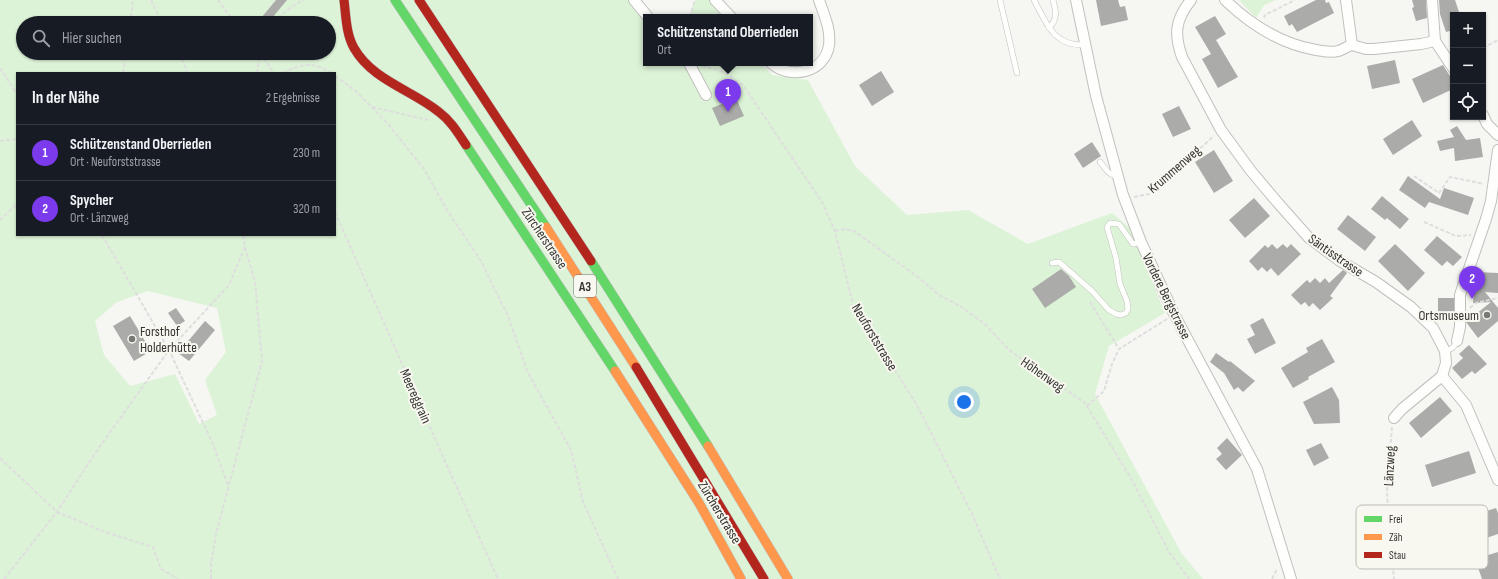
<!DOCTYPE html>
<html lang="de">
<meta charset="utf-8">
<style>
:root{--surface:#171b24;--page:#242831;--text:#f1f3f6;--muted:#9ea1a6;--line:#363941;--accent:#7c3aed}
body{margin:0;font-family:"Sofia Sans Condensed",sans-serif;background:var(--page);color:var(--text)}
.controls{position:absolute;right:12px;top:12px;display:grid;overflow:hidden;border-radius:0px;box-shadow:0 1px 3px #0004}
.controls button{width:36px;height:36px;display:grid;place-items:center;padding:0;border:0;border-bottom:1px solid var(--line);background:var(--surface);color:var(--text);font:20px sans-serif}
.you{position:absolute;left:964px;top:402px;width:14px;height:14px;margin:-10px;border:3px solid #fff;border-radius:50%;background:#1a73e8;box-shadow:0 0 0 6px #1a73e833}
.badge{display:grid;place-items:center;width:26px;height:26px;border-radius:50%;background:var(--accent);color:#fff;font-size:13px;font-weight:700}
.pin{position:absolute;translate:-50% -33px;filter:drop-shadow(0 1px 2px #0008)}
.pin::after{content:'';position:absolute;top:21px;width:14px;height:12px;background:inherit;clip-path:polygon(0 0,100% 0,50% 100%)}
.popup{position:absolute;left:643px;top:14px;width:170px;height:52px;box-sizing:border-box;display:grid;place-content:center;border-radius:0px;background:var(--surface);filter:drop-shadow(0 1px 3px #0005);font-size:13px;white-space:nowrap;color:var(--muted)}
.popup b{font-size:15px;color:var(--text)}
.popup::after{content:'';position:absolute;left:50%;top:100%;margin-left:-8px;border:8px solid transparent;border-top-color:var(--surface)}
.list{margin:0;padding:0;list-style:none}
h2{display:flex;justify-content:space-between;align-items:center;height:52px;margin:0;padding:0 16px;font-size:17px}
h2 small{font-size:13px;font-weight:400;color:var(--muted)}
.list li{display:grid;grid-template-columns:26px 1fr auto;gap:12px;align-items:center;box-sizing:border-box;height:56px;padding:0 16px;border-top:1px solid var(--line)}
.list b{display:block;font-size:15px;white-space:nowrap}
.list p{margin:0;font-size:13px;white-space:nowrap;color:var(--muted)}
.list em{font-size:13px;font-style:normal;color:var(--muted)}
.icon{flex:none;width:22px;height:22px;fill:none;stroke:currentColor;stroke-width:2;stroke-linecap:round;stroke-linejoin:round}
.map{position:relative;flex:none;width:1498px;height:579px;overflow:hidden}
.search{position:absolute;background:var(--surface);box-shadow:0 1px 3px #0004;left:16px;top:16px;width:320px;height:44px;display:flex;align-items:center;gap:10px;box-sizing:border-box;padding:0 14px;border-radius:22px;color:var(--muted);font-size:15px}
.panel{position:absolute;background:var(--surface);box-shadow:0 1px 3px #0004;left:16px;top:72px;width:320px;height:164px;border-radius:0px}
.map>svg:first-child{display:block}
.green{fill:#ddf3d7;fill-rule:evenodd}
.building{fill:#ababaa}
.lines{fill:none;stroke-linecap:round;stroke-linejoin:round}
.lane-casing{stroke:#c0c0bd;stroke-width:6}
.street-casing{stroke:#c0c0bd;stroke-width:12}
.fast-casing{stroke:#c0c0bd;stroke-width:10}
.slow-casing{stroke:#c0c0bd;stroke-width:10}
.jam-casing{stroke:#c0c0bd;stroke-width:10}
.path{stroke:#dedede;stroke-width:2;stroke-dasharray:4 2;stroke-linecap:butt}
.lane{stroke:#fefefd;stroke-width:5}
.street{stroke:#fefefd;stroke-width:10}
.fast{stroke:#63d668;stroke-width:9}
.slow{stroke:#ff974d;stroke-width:9}
.jam{stroke:#b3261e;stroke-width:9}
.poi-dot{fill:#787875;stroke:#f8f7f0;stroke-width:1.5}
.labels{text-anchor:middle;stroke-width:4;stroke-linejoin:round;paint-order:stroke}
.shield{fill:#f8f7f0;stroke:#6f6e6a;stroke-width:1}
.shield-label{font-size:13px;font-weight:bold;fill:#343431}
.street-label{font-size:14px;fill:#343431;stroke:#f8f7f0}
.poi-label{font-size:14px;fill:#343431;stroke:#f8f7f0;text-anchor:end}
.key{fill:#f8f7f0;stroke:#bdbcb7;stroke-width:1}
.key-label{font-size:11px;fill:#343431}
</style>
<div class="map">
<svg width="1498" height="579" viewBox="0 0 1498 579">
<rect width="100%" height="100%" fill="#f6f6f2"/>
<g class="green">
<path d="M0 0H634L646 17V63H762L772 75 808 80 855 166 907 215 968 210 1028 244 1112 213 1131 229 1165 313 1109 346 1095 394 1182 554 1203 579H0ZM23 23H329V53H23ZM17 73H335V235H17ZM148 291 217 308 226 352 205 380 217 415 199 424 175 374 130 386 104 355 95 321 117 302Z"/>
<path d="M695 0H712L726 17H690Z"/>
<path d="M1239 0H1276L1264 5 1256 18Z"/>
</g>
<g class="building">
<path d="M276 0H287L268 23H257Z"/>
<path d="M1096 0H1118L1120 7 1125 6 1128 20 1101 26Z"/>
<path d="M1316 0H1325L1326 3 1329 2 1334 13 1297 32 1292 24 1289 26 1284 16Z"/>
<path d="M1412 0H1426L1427 18 1416 21 1412 8 1414 7Z"/>
<path d="M1439 0H1455L1460 15H1453V30L1446 32 1440 14Z"/>
<path d="M1215 16 1226 34 1216 40 1238 77 1218 88 1202 59 1211 54 1195 27Z"/>
<path d="M1395 60 1400 83 1372 89 1367 66Z"/>
<path d="M1443 65 1453 81V89L1423 103 1412 79Z"/>
<path d="M881 71 894 92 872 106 859 85Z"/>
<path d="M736 98 744 116 720 126 712 108Z"/>
<path d="M1179 106 1191 129 1173 137 1162 114Z"/>
<path d="M1412 120 1422 136 1393 155 1383 139Z"/>
<path d="M1457 126 1466 140 1480 138 1483 157 1455 161 1454 148 1440 151 1437 141 1454 137 1450 130Z"/>
<path d="M1092 142 1101 156 1083 168 1074 154Z"/>
<path d="M1214 150 1233 181 1214 193 1195 162Z"/>
<path d="M1408 176 1440 199 1444 188 1474 198 1468 215 1429 202 1425 208 1399 190Z"/>
<path d="M1382 196 1409 219 1400 229 1387 218 1385 220 1371 209Z"/>
<path d="M1254 198 1270 216 1245 238 1229 220Z"/>
<path d="M1348 215 1376 237 1365 251 1337 229Z"/>
<path d="M1437 236 1462 257 1453 266 1447 261 1442 266 1424 250Z"/>
<path d="M1272 244 1277 249 1283 244 1287 248 1291 244 1301 254 1278 276 1271 268 1267 272 1262 267 1258 271 1249 261 1265 245 1268 248Z"/>
<path d="M1395 244 1425 273 1408 291 1378 261Z"/>
<path d="M1061 269 1069 276 1076 287 1045 308 1032 289Z"/>
<path d="M1343 270 1347 273 1330 296 1333 298 1320 310 1313 303 1309 307 1305 302 1301 305 1291 295 1307 280 1310 283 1315 278 1320 283 1325 278 1329 283Z"/>
<path d="M1475 272 1498 273V293L1485 292 1498 308V321L1478 338 1466 322 1491 302 1473 303Z"/>
<rect x="1438" y="298" width="16" height="17"/>
<path d="M176 308 185 321 177 326 168 313Z"/>
<path d="M130 316 151 351 134 361 113 326Z"/>
<path d="M1263 318 1276 343 1255 354 1247 339 1255 335 1250 325Z"/>
<path d="M205 321 215 330 189 361 178 353Z"/>
<path d="M1322 339 1335 362 1308 377 1309 379 1293 388 1281 368 1308 352 1306 348Z"/>
<path d="M1469 345 1487 364 1475 374 1472 371 1462 379 1452 368 1463 358 1459 354Z"/>
<path d="M1216 353 1229 362 1230 361 1255 381 1243 392 1238 387 1234 390 1224 373 1210 362Z"/>
<path d="M1332 387 1339 400 1340 423 1314 424 1303 402Z"/>
<path d="M1440 397 1452 411 1421 438 1409 423Z"/>
<path d="M1227 438 1242 455 1226 470 1216 459 1222 454 1217 448Z"/>
<path d="M1321 443 1329 458 1314 466 1306 450Z"/>
<path d="M1469 451 1476 473 1432 487 1425 465Z"/>
<path d="M1496 508 1498 513V534L1466 545 1458 520Z"/>
<path d="M1498 552V579H1482L1475 559Z"/>
</g>
<g class="lines">
<g class="lane-casing">
<g id="lane">
<path d="M1000 0 1017 73"/>
<path d="M1034 0C1047 24 1053 46 1085 45"/>
<path d="M1049 28C1058 19 1056 11 1053 0"/>
<path d="M1100 162C1106 169 1109 176 1118 176"/>
<path d="M1052 263 1059 262 1092 291 1109 310 1116 314 1121 315 1126 313 1128 309 1127 301 1120 284 1116 258 1107 227 1110 223 1119 224 1133 244 1141 242"/>
<path d="M1445 351C1452 349 1454 348 1457 341"/>
</g>
</g>
<g class="street-casing">
<g id="street">
<path d="M634 0 648 17"/>
<path d="M715 0 731 17"/>
<path d="M1076 0 1096 96 1123 195 1141 242 1174 314 1257 469 1291 579"/>
<path d="M1191 0C1175 20 1174 34 1182 57L1221 130 1251 171 1278 203 1309 238 1340 261 1376 282 1411 307 1433 328 1445 351 1446 363 1442 376"/>
<path d="M1225 0C1251 25 1281 44 1316 50 1323 51 1331 53 1338 51 1343 50 1347 46 1352 45L1366 49H1374L1421 44 1435 41"/>
<path d="M1346 0 1352 45"/>
<path d="M1432 0 1435 41 1453 68"/>
<path d="M689 63 706 95"/>
<path d="M771 63C790 80 825 73 829 45 831 29 824 15 819 0"/>
<path d="M1483 115 1487 124 1498 135"/>
<path d="M1457 341 1460 327V295L1486 219 1491 201 1498 150"/>
<path d="M1442 376 1466 405 1498 480"/>
<path d="M1394 418 1402 409 1442 376"/>
</g>
</g>
<g class="fast-casing">
<g id="fast">
<path d="M395 0 546 227"/>
<path d="M466 145 615 371"/>
<path d="M591 261 708 446"/>
</g>
</g>
<g class="slow-casing">
<g id="slow">
<path d="M546 227 636 367"/>
<path d="M615 371 699 503 741 579"/>
<path d="M708 446 788 579"/>
</g>
</g>
<g class="jam-casing">
<g id="jam">
<path d="M344 0C346 16 346 34 354 48 372 80 412 90 439 112 451 121 458 133 466 145"/>
<path d="M419 0 591 261"/>
<path d="M636 367 764 579"/>
</g>
</g>
<g class="path">
<path d="M151 0 162 23"/>
<path d="M218 0 235 23"/>
<path d="M690 17 695 0"/>
<path d="M1264 18 1265 15 1295 0"/>
<path d="M130 23 133 0"/>
<path d="M275 23C283 13 292 5 304 0"/>
<path d="M1483 48 1498 40"/>
<path d="M181 53 187 73"/>
<path d="M260 53 274 73"/>
<path d="M702 66 724 72 743 85 822 202 835 231 853 305 917 405 972 514 1000 579"/>
<path d="M0 68 17 94"/>
<path d="M123 73 126 53"/>
<path d="M257 73 260 54"/>
<path d="M283 73C301 64 313 61 331 73"/>
<path d="M335 76 357 92 388 124 424 169 447 210 481 261 508 316 527 371 571 450 583 502 618 579"/>
<path d="M372 107 428 120"/>
<path d="M0 141 17 139"/>
<path d="M1414 176 1439 193 1450 177 1484 184"/>
<path d="M1134 197 1149 194 1214 136"/>
<path d="M335 212 444 459 498 579"/>
<path d="M0 220 17 204"/>
<path d="M1424 222 1456 236 1471 235"/>
<path d="M835 231 845 229 854 231 918 277 939 295 960 306 985 324 1009 350 1085 403 1132 480 1169 552 1189 579"/>
<path d="M102 235 169 350 212 442 228 485"/>
<path d="M1090 302 1119 349"/>
<path d="M1470 308 1476 303 1498 298"/>
<path d="M1087 406 1104 391 1112 364 1119 349 1167 319"/>
<path d="M1392 427 1387 488 1388 516 1394 579"/>
<path d="M0 458 57 512 105 532 153 547 161 569 178 579"/>
<path d="M4 579 57 512 96 452 169 350 229 285 245 247 243 235"/>
<path d="M211 579V564L216 534 262 361 255 282 245 247"/>
<path d="M1272 579 1277 569"/>
</g>
<use href="#lane" class="lane"/>
<use href="#street" class="street"/>
<use href="#fast" class="fast"/>
<use href="#slow" class="slow"/>
<use href="#jam" class="jam"/>
</g>
<g class="poi-dot">
<circle cx="1487" cy="315" r="4"/>
<circle cx="132" cy="339" r="4"/>
</g>
<g class="labels">
<rect class="shield" x="574" y="275" width="22" height="22" rx="3"/>
<g class="shield-label">
<text x="585" y="291">A3</text>
</g>
<g class="street-label">
<text transform="translate(1174 169) rotate(-41)" y="5">Krummenweg</text>
<text transform="translate(545 238) rotate(56)" y="5">Zürcherstrasse</text>
<text transform="translate(1336 255) rotate(35)" y="5">Säntisstrasse</text>
<text transform="translate(1167 296) rotate(64)" y="5">Vordere Bergstrasse</text>
<text transform="translate(875 337) rotate(59)" y="5">Neuforststrasse</text>
<text transform="translate(1043 374) rotate(35)" y="5">Höhenweg</text>
<text transform="translate(416 396) rotate(66)" y="5">Meereggrain</text>
<text transform="translate(1389 466) rotate(-87)" y="5">Länzweg</text>
<text transform="translate(720 512) rotate(59)" y="5">Zürcherstrasse</text>
</g>
<g class="poi-label">
<text x="1479" y="320">Ortsmuseum</text>
<text x="140" y="336" text-anchor="start">Forsthof<tspan x="140" dy="16">Holderhütte</tspan></text>
</g>
</g>
<rect x="1356" y="505" width="132" height="64" rx="6" class="key"/>
<rect x="1364" y="516" width="18" height="6" fill="#63d668"/>
<rect x="1364" y="534" width="18" height="6" fill="#ff974d"/>
<rect x="1364" y="552" width="18" height="6" fill="#b3261e"/>
<g class="key-label">
<text x="1389" y="523">Frei</text>
<text x="1389" y="541">Zäh</text>
<text x="1389" y="559">Stau</text>
</g>
</svg>
<div class="controls">
<button>+</button>
<button>−</button>
<button><svg class="icon" aria-label="locate" viewBox="0 0 24 24"><circle cx="12" cy="12" r="6"/><path d="M12 2v4M12 18v4M2 12h4M18 12h4"/></svg></button>
</div>
<div class="you"></div>
<div class="pin badge" style="left:728px;top:112px">1</div>
<div class="popup"><b>Schützenstand Oberrieden</b>Ort</div>
<div class="pin badge" style="left:1472px;top:299px">2</div>
<div class="search"><svg class="icon" aria-label="search" viewBox="0 0 24 24"><circle cx="10" cy="10" r="6"/><path d="M15 15l6 6"/></svg>Hier suchen</div>
<section class="panel">
<h2>In der Nähe<small>2 Ergebnisse</small></h2>
<ul class="list">
<li><span class="badge">1</span><div><b>Schützenstand Oberrieden</b><p>Ort · Neuforststrasse</p></div><em>230 m</em></li>
<li><span class="badge">2</span><div><b>Spycher</b><p>Ort · Länzweg</p></div><em>320 m</em></li>
</ul>
</section>
</div>
